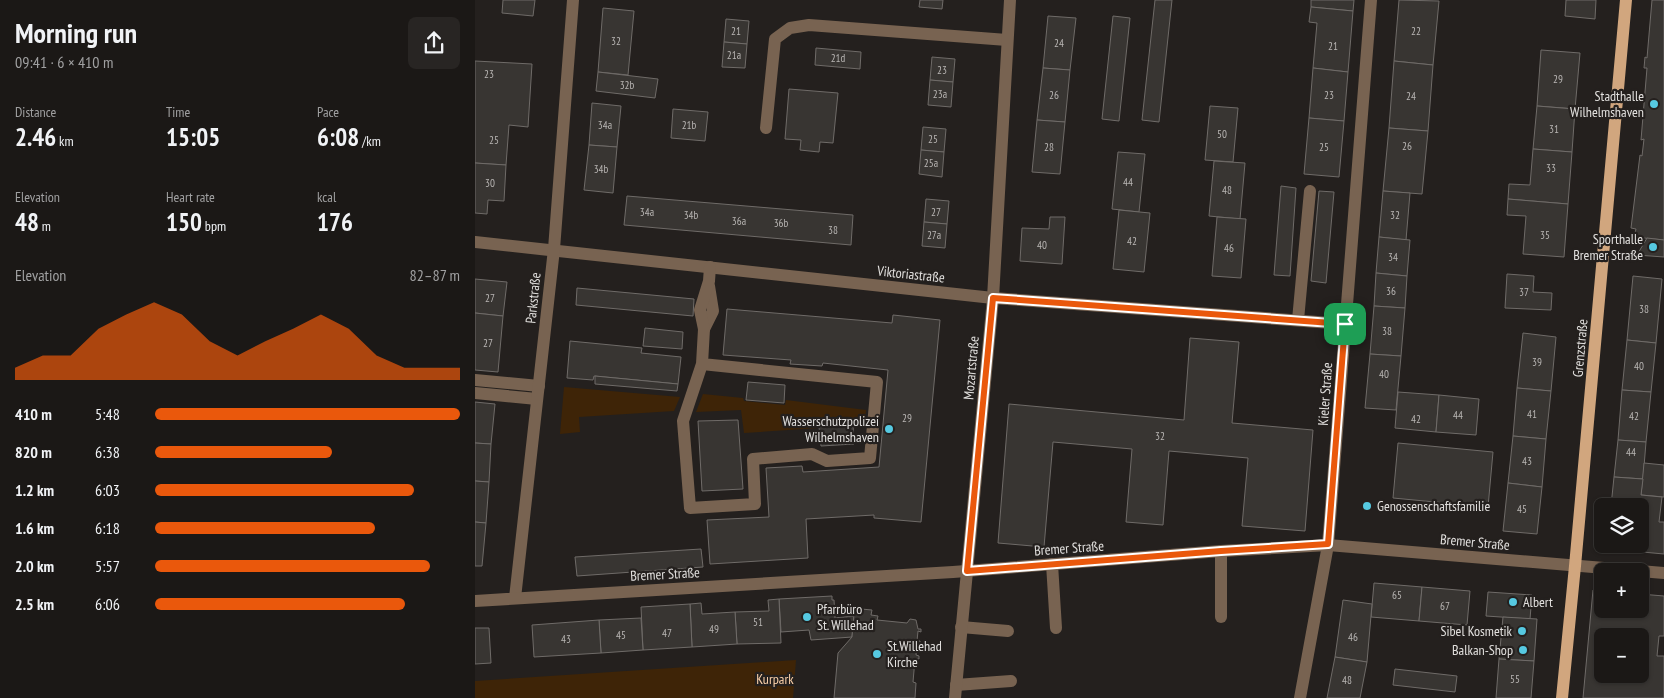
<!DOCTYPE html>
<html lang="en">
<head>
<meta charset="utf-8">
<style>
  :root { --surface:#1b1816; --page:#282523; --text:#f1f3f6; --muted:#a0a0a1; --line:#393735; --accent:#ea580c }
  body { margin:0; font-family:"PT Sans Narrow",sans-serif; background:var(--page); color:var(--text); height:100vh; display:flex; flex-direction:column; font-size:19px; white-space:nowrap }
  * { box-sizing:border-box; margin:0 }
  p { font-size:16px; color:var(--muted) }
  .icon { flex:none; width:28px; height:28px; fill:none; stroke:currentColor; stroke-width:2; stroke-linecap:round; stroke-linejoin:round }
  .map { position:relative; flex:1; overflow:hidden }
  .drawer { display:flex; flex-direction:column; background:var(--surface); width:475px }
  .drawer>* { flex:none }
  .tools { position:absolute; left:1119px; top:498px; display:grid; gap:10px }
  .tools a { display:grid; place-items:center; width:55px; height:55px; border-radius:8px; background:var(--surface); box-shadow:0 1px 4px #0004,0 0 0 1px var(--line); font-size:25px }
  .pin { position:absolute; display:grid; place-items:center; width:42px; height:42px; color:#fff; margin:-21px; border-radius:10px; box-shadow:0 2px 8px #0006 }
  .round { display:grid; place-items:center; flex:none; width:52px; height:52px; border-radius:8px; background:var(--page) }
  .overview { display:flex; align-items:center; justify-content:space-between; height:85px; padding:0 15px }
  h1 { font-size:28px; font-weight:800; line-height:38px }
  .metrics { display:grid; grid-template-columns:repeat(3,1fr); gap:8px; height:85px; padding:5px 15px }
  .metrics div { display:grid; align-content:center }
  .metrics b { font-size:25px; font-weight:800 }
  .metrics small { font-size:14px; font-weight:400 }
  .metrics p { font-size:14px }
  .chart { height:140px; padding:10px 15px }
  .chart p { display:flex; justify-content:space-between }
  .chart svg { width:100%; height:90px; margin-top:5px; fill:var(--accent); opacity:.7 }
  ul { padding:0 15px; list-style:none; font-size:16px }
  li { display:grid; grid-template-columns:80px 60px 1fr; align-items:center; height:38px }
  li i { height:12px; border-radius:6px; background:var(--accent) }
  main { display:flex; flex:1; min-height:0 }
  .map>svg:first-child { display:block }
  .green { fill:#3e2407 }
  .building { fill:#383532; stroke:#6f6b68; fill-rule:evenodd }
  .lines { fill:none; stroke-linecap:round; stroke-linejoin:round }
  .minor { stroke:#786351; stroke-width:12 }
  .major { stroke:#d1a67e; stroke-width:12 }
  .route-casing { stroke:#fff; stroke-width:10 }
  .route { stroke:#ea580c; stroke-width:6 }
  .poi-dot { fill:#56c9e1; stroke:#24201e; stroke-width:2 }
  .labels { text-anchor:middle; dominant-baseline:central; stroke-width:4.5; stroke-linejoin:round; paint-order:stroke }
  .number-label { font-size:11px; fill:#b8b5b3 }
  .poi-label { font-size:14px; fill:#e2e0de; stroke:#24201e; text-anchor:end }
  .street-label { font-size:14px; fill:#e2e0de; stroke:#24201e }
  .park-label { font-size:14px; fill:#f9cfa8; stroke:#24201e }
</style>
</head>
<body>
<main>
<section class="drawer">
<div class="overview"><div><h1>Morning run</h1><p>09:41 · 6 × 410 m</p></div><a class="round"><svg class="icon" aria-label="share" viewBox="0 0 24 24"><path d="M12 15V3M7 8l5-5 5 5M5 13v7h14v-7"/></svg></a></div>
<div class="metrics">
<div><p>Distance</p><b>2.46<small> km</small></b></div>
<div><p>Time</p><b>15:05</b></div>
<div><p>Pace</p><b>6:08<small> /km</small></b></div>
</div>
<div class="metrics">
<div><p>Elevation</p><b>48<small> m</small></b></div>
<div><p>Heart rate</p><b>150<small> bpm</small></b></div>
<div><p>kcal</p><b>176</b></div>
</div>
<div class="chart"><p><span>Elevation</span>82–87 m</p>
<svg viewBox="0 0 160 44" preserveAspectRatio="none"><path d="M0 44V38L10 32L20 32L30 19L40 12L50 6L60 12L70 25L80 32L90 25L100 19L110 12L120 19L130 32L140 38L150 38L160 38V44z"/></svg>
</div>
<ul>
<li><b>410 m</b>5:48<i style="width:100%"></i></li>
<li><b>820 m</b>6:38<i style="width:58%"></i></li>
<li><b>1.2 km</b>6:03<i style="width:85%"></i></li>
<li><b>1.6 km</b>6:18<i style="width:72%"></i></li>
<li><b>2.0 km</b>5:57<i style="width:90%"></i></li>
<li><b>2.5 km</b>6:06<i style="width:82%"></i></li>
</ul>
</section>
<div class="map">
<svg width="1189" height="698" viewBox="0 0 1189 698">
  <rect width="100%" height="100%" fill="#24201e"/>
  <g class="green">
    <polygon points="89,387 205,397 199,411 104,417 105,432 85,434"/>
    <polygon points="228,394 268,398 269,401 310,405 311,400 391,410 390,419 343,422 343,428 269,433 266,410 221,412"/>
    <polygon points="321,660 318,698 0,698 0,681"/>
  </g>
  <g class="building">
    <polygon points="28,0 60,0 58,16 27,13"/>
    <polygon points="445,0 468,0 467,9 444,7"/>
    <polygon points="680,0 697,0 684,122 667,120"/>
    <polygon points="836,0 879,0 878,11 836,7"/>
    <polygon points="924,0 964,1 958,65 919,61"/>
    <polygon points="1091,0 1121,0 1120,19 1090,16"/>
    <polygon points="1177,0 1189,0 1189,240 1159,237 1161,229 1156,228 1165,155 1167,156 1169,139 1166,140 1172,68 1169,68 1170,57 1172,58"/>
    <polygon points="836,7 878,11 873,72 838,68 842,23 834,22"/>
    <polygon points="128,8 159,11 153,75 123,72"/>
    <polygon points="573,16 601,18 595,70 568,68"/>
    <polygon points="638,16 655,18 644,121 627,119"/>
    <polygon points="251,19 274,21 272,44 249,42"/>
    <polygon points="249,42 272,44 270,68 247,67"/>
    <polygon points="341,48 386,52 385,69 340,65"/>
    <polygon points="1066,50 1105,53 1100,109 1062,106"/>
    <polygon points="457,57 480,59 478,82 455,80"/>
    <polygon points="0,61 57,64 53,127 34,125 31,165 0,163"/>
    <polygon points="919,61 958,65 953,131 914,128"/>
    <polygon points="568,68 595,70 590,122 562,120"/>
    <polygon points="838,68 873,72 869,121 834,118"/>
    <polygon points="123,72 183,79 180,98 121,91"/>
    <polygon points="455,80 478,82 476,107 453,105"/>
    <polygon points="314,89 363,93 358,143 345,142 344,152 325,150 326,140 310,139"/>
    <polygon points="117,103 146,106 142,147 114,145"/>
    <polygon points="735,106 763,108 758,162 730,160"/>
    <polygon points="1062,106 1100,109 1097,152 1058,149"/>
    <polygon points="198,109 233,112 230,141 196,138"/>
    <polygon points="834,118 869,121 864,177 829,174"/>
    <polygon points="562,120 590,122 585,174 557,172"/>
    <polygon points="448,127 471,129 469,152 446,150"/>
    <polygon points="914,128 953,131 947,194 908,191"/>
    <polygon points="114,145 142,147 138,193 109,190"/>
    <polygon points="1058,149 1097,152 1093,204 1033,199 1034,184 1055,185"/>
    <polygon points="446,150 469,152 467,177 444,174"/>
    <polygon points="643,152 670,154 664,212 637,209"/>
    <polygon points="739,161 770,163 765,219 734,216"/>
    <polygon points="0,163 31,165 29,201 13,200 12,214 0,213"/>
    <polygon points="806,186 821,188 815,276 799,275"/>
    <polygon points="844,191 859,192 851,283 836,281"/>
    <polygon points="908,191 935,193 931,240 904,237"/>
    <polygon points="152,196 378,215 376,245 149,225"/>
    <polygon points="451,199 474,201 472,224 449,222"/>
    <polygon points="1033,199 1093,204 1089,257 1048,254 1051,216 1032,215"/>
    <polygon points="644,210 675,213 669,272 638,269"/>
    <polygon points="575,217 590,217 587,264 545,261 547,228 574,229"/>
    <polygon points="742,217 771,219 766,278 737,276"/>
    <polygon points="449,222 472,224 470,248 447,246"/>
    <polygon points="904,237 935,240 932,276 901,273"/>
    <polygon points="1172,238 1189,240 1189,257 1162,255"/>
    <polygon points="901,273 932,276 930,308 899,306"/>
    <polygon points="1032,274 1059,276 1058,292 1077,293 1076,310 1030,308"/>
    <polygon points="1158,276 1187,279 1181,343 1152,340"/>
    <polygon points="0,279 32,282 28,316 0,313"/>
    <polygon points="102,288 219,299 218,316 101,305"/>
    <polygon points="899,306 930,308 926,356 895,354"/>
    <polygon points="252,309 417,323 418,315 465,320 446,522 399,518 399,515 331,519 333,558 235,564 232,520 294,517 291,468 327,466 328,472 404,467 413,370 348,363 347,366 315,364 316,360 248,355"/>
    <polygon points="0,313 28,316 23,372 0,370"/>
    <polygon points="170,328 208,332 207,349 168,346"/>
    <polygon points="1048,333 1081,337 1076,391 1042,388"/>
    <polygon points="715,338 764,342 757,423 838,430 830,531 767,526 773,458 694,451 688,525 651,522 657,449 578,442 569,547 523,543 534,404 709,420"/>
    <polygon points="1152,340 1181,343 1176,392 1147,390"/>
    <polygon points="95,341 167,348 166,353 206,357 203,384 119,376 118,380 92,378"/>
    <polygon points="895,354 926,356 921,410 890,408"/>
    <polygon points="120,376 203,384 202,391 120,384"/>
    <polygon points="273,382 310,385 309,403 271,400"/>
    <polygon points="1042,388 1076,391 1071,439 1038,436"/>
    <polygon points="1147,390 1176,392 1171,442 1143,440"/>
    <polygon points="923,392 964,395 961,432 920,428"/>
    <polygon points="964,395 1004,399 1001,435 961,432"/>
    <polygon points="0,402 20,404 16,444 0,443"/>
    <polygon points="263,420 268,489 227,491 223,421"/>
    <polygon points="378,425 379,444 346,446 344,427"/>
    <polygon points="1038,436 1071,439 1067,487 1033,483"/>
    <polygon points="1143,440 1171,442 1168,479 1139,477"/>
    <polygon points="0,443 16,444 14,482 0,481"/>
    <polygon points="923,443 1018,452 1013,507 918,498"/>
    <polygon points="1169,463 1189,465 1189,497 1166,495"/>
    <polygon points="1139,477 1168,479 1166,495 1187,497 1184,522 1189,522 1189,554 1146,550 1147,544 1165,544 1165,506 1136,506"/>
    <polygon points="0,481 14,482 11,523 0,522"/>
    <polygon points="1033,483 1067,487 1062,534 1028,531"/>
    <polygon points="0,522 11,523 7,566 0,566"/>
    <polygon points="226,549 228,567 102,576 100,557"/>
    <polygon points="899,583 947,587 944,621 896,617"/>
    <polygon points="947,587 995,591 992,625 944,621"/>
    <path d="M1118 590 1128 591V609H1165V594L1189 596V636H1184L1182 656H1189V698H1108ZM1128 636H1165V674H1128Z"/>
    <polygon points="1013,592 1057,595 1055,619 1011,616"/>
    <polygon points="357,596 357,600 359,600 360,618 379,616 377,637 336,640 334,630 306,632 304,599"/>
    <polygon points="304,599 306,643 262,644 260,612 294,611 293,600"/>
    <polygon points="868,600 897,604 892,662 860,657"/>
    <polygon points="226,603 227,614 260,612 262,644 217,647 215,604"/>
    <polygon points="215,604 217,647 168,650 166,607"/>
    <polygon points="386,609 397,610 396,615 403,616 402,620 432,623 435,619 441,620 443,629 446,629 446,632 443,631 442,641 445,641 445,644 442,644 441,655 444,656 444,659 440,659 438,682 441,683 440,698 359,698 363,653 377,637 379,614 385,615"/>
    <polygon points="1028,617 1062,619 1059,661 1024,659"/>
    <polygon points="166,618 168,650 126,653 124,620"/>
    <polygon points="124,620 126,653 59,657 57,625"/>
    <polygon points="0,628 14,628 16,663 0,664"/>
    <polygon points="860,657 892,662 885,698 852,698"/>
    <polygon points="1024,659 1059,661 1056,698 1021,698"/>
    <polygon points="920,669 982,676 980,692 918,685"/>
  </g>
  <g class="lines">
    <g class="minor">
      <polyline points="291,128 300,39 315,28 334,25 532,40"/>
      <polyline points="0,242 518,298 870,324"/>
      <polyline points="823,320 835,191"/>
      <polyline points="229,329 238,311 234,286"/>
      <polyline points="227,364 402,382 395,458 352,461 337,454 278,459 280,504 215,508 208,421 227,364 229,329 225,310 234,281 235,267"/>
      <polyline points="0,380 64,386"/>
      <polyline points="0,393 62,399"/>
      <polyline points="577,564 581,628"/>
      <polyline points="40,598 79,249 98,0"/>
      <polyline points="0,601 478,572 746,551 853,545 1189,573"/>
      <polyline points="746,617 746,551"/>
      <polyline points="486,627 533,631"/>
      <polyline points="481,685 536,681"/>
      <polyline points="480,698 518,298 535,0"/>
      <polyline points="825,698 853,545 896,0"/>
    </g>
    <polyline class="major" points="1087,698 1100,566 1151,0"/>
  </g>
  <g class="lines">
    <g class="route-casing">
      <polygon id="route" points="518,298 870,324 853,544 746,551 492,571"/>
    </g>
    <use href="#route" class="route"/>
  </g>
  <g class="poi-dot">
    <circle cx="1179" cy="104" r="5"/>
    <circle cx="1178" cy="247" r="5"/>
    <circle cx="414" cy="429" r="5"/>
    <circle cx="892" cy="506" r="5"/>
    <circle cx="1038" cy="602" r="5"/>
    <circle cx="332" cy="617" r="5"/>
    <circle cx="1047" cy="631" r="5"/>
    <circle cx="1048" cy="650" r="5"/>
    <circle cx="402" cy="654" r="5"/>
  </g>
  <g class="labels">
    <g class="number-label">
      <text x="261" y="31">21</text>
      <text x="941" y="31">22</text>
      <text x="141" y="41">32</text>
      <text x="584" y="43">24</text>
      <text x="858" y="46">21</text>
      <text x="259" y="55">21a</text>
      <text x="363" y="58">21d</text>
      <text x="467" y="70">23</text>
      <text x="14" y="74">23</text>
      <text x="1083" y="79">29</text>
      <text x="152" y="85">32b</text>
      <text x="465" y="94">23a</text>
      <text x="579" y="95">26</text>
      <text x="854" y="95">23</text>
      <text x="936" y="96">24</text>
      <text x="130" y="125">34a</text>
      <text x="214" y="125">21b</text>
      <text x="1079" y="129">31</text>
      <text x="747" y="134">50</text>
      <text x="458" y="139">25</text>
      <text x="19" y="140">25</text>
      <text x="932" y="146">26</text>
      <text x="574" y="147">28</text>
      <text x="849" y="147">25</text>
      <text x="456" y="163">25a</text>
      <text x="1076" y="168">33</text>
      <text x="126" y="169">34b</text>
      <text x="653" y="182">44</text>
      <text x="15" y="183">30</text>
      <text x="752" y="190">48</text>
      <text x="172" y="212">34a</text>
      <text x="461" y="212">27</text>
      <text x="216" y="215">34b</text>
      <text x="920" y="215">32</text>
      <text x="264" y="221">36a</text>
      <text x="306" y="223">36b</text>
      <text x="358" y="230">38</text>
      <text x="459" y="235">27a</text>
      <text x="1070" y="235">35</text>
      <text x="657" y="241">42</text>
      <text x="567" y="245">40</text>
      <text x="754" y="248">46</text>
      <text x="918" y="257">34</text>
      <text x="916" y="291">36</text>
      <text x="1049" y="292">37</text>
      <text x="15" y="298">27</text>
      <text x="1169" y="309">38</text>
      <text x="912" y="331">38</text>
      <text x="13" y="343">27</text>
      <text x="1062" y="362">39</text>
      <text x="1164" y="366">40</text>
      <text x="909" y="374">40</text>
      <text x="1057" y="414">41</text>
      <text x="983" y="415">44</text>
      <text x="1159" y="416">42</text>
      <text x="432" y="418">29</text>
      <text x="941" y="419">42</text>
      <text x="685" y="436">32</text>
      <text x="1156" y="452">44</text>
      <text x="1052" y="461">43</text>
      <text x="1047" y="509">45</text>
      <text x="922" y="595">65</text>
      <text x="970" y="606">67</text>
      <text x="283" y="622">51</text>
      <text x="239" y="629">49</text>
      <text x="192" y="633">47</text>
      <text x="146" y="635">45</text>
      <text x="878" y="637">46</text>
      <text x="91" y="639">43</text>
      <text x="1040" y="679">55</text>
      <text x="872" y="680">48</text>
    </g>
    <g class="poi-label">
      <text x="1169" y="96">Stadthalle<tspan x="1169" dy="16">Wilhelmshaven</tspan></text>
      <text x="1168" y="239">Sporthalle<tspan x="1168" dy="16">Bremer Straße</tspan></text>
      <text x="404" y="421">Wasserschutzpolizei<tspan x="404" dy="16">Wilhelmshaven</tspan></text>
      <text x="902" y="506" text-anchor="start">Genossenschaftsfamilie</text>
      <text x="1048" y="602" text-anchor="start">Albert</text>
      <text x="342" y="609" text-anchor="start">Pfarrbüro<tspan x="342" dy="16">St. Willehad</tspan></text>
      <text x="1037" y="631">Sibel Kosmetik</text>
      <text x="412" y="646" text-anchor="start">St.Willehad<tspan x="412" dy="16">Kirche</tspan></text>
      <text x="1038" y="650">Balkan-Shop</text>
    </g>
    <g class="street-label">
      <text transform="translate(436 274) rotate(6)">Viktoriastraße</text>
      <text transform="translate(58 298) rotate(-84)">Parkstraße</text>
      <text transform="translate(1105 348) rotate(-85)">Grenzstraße</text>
      <text transform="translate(496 368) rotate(-85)">Mozartstraße</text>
      <text transform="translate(850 394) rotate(-86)">Kieler Straße</text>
      <text transform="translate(1000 542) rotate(5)">Bremer Straße</text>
      <text transform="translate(594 548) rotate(-4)">Bremer Straße</text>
      <text transform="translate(190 574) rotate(-3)">Bremer Straße</text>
    </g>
    <g class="park-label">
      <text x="300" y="679">Kurpark</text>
    </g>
  </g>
</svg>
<div class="tools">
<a><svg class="icon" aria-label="layers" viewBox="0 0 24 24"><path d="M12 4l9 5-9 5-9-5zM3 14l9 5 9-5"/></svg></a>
<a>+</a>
<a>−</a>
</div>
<div class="pin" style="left:870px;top:324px;background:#1e9e55"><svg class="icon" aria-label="arrive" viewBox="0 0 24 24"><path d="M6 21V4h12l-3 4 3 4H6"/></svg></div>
</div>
</main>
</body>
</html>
